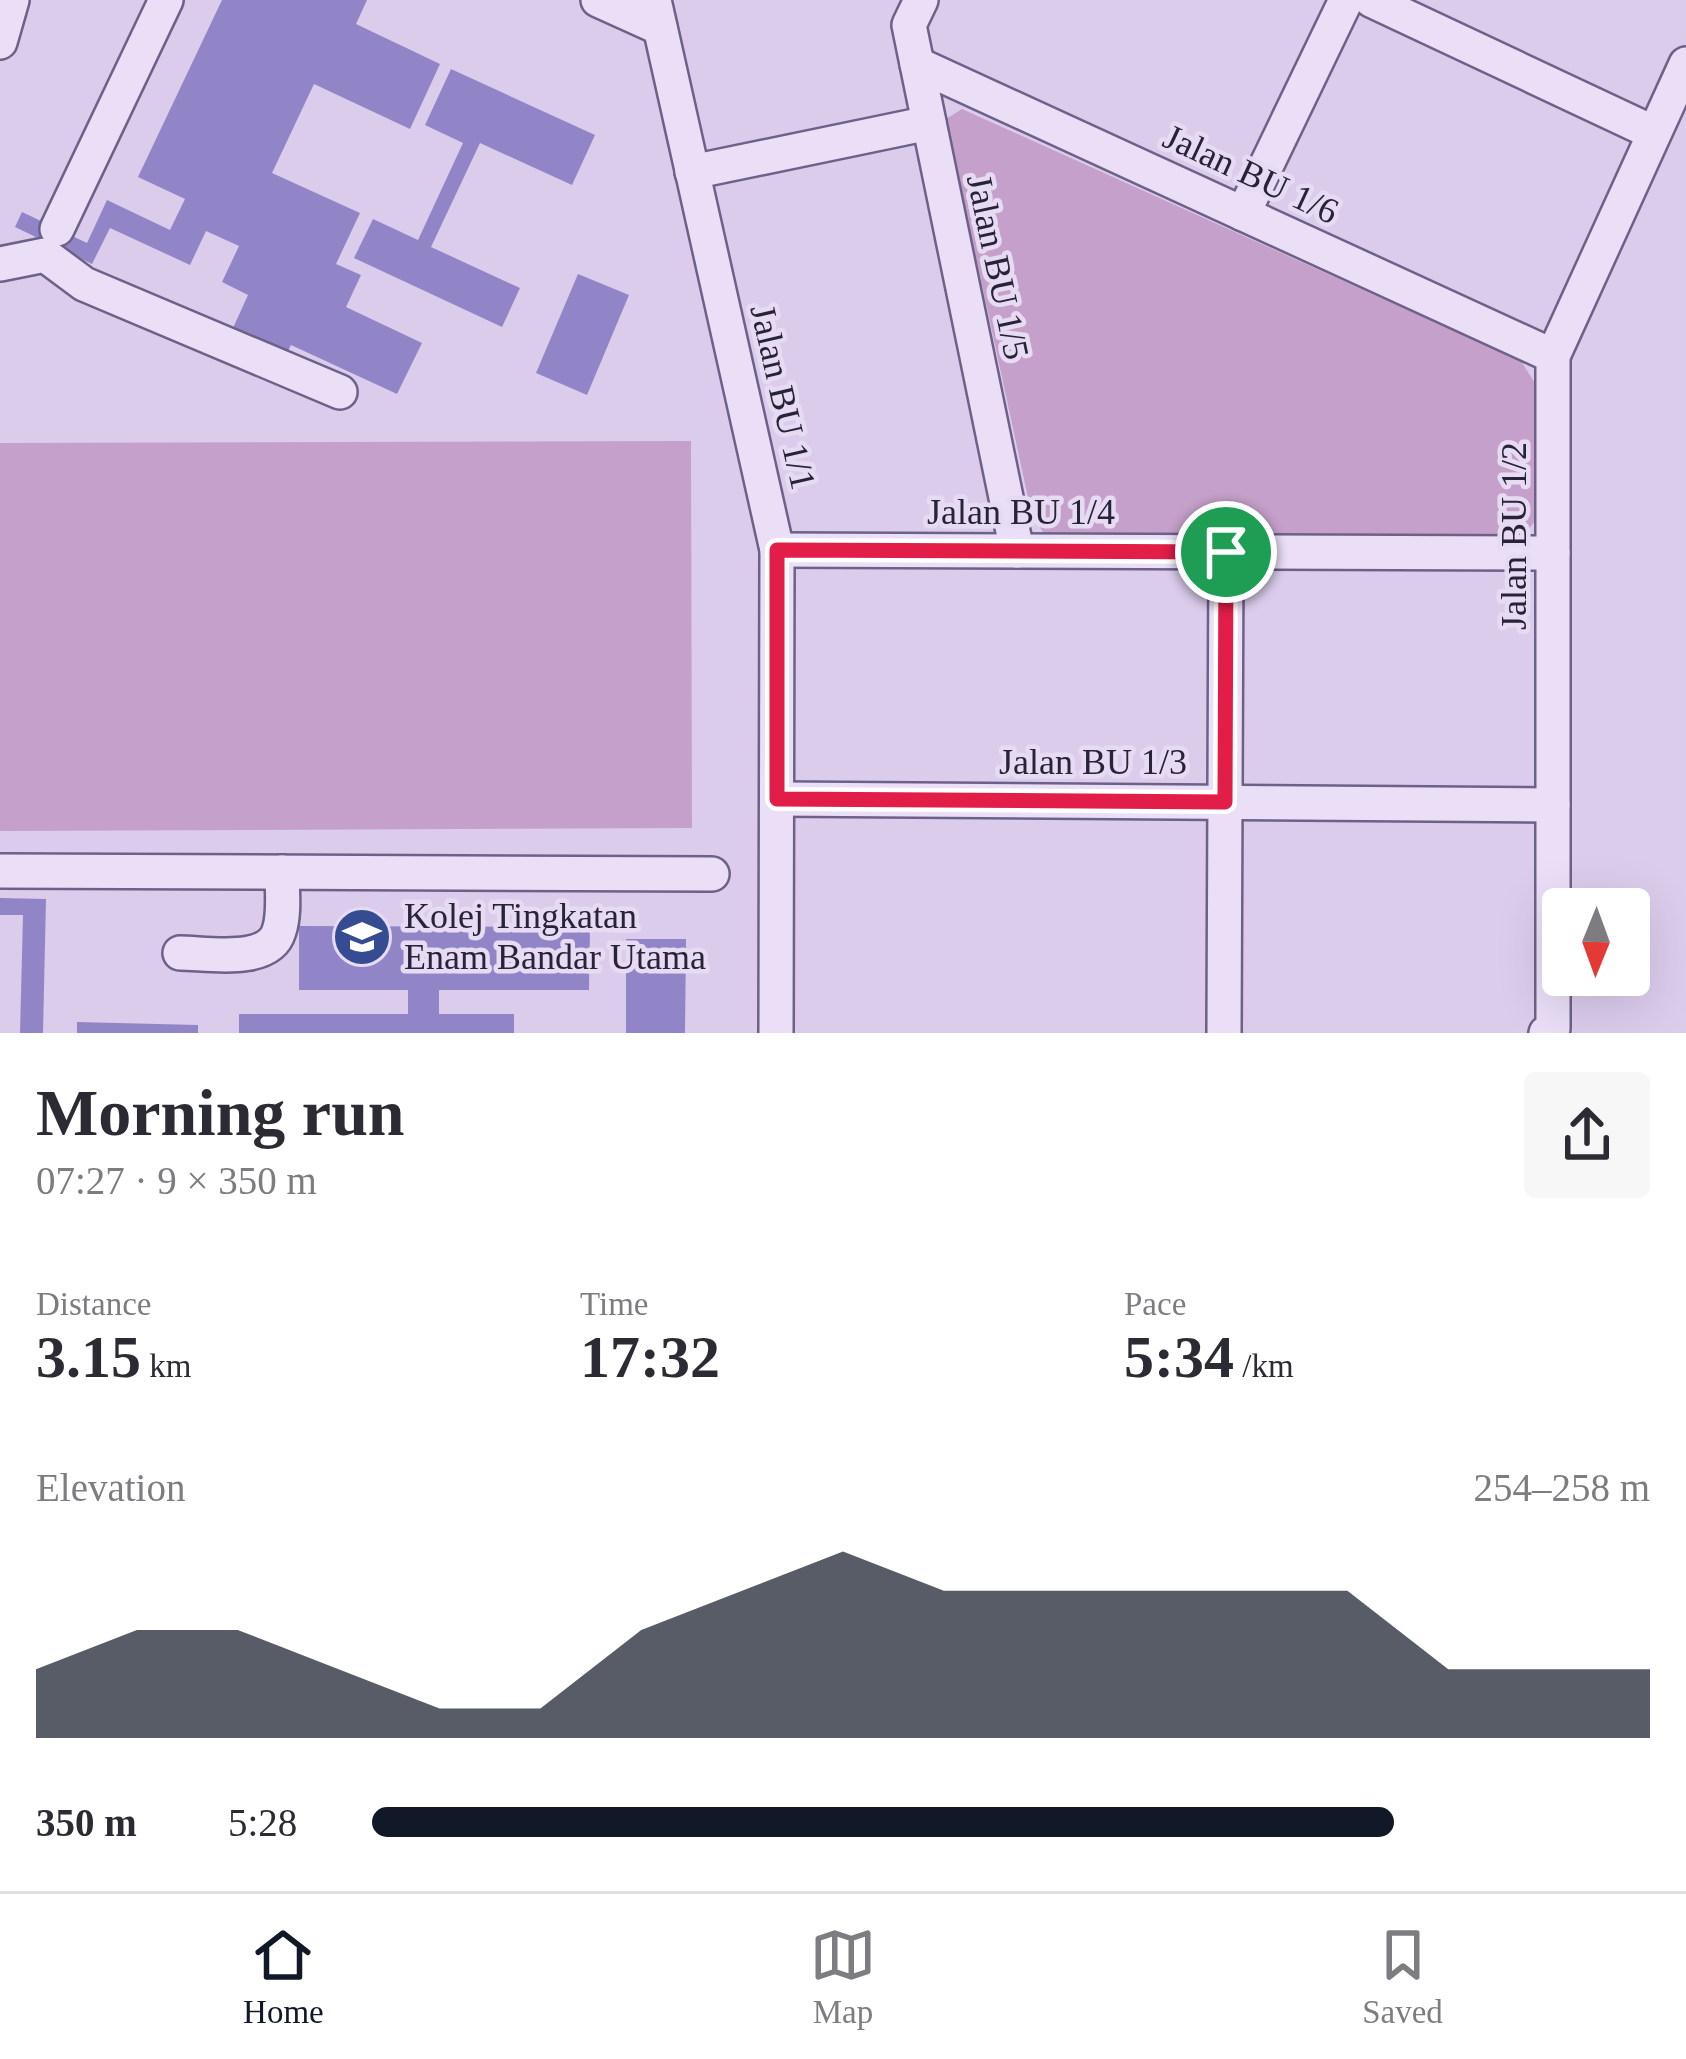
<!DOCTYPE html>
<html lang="en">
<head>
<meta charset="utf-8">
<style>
  :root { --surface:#fff; --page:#f7f7f7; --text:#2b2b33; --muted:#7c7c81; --line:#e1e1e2; --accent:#111827 }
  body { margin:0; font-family:"Times New Roman",serif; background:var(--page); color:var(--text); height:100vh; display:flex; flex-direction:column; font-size:45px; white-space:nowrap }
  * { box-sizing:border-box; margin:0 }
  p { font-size:39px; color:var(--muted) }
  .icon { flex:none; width:66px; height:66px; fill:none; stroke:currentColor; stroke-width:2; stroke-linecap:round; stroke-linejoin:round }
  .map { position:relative; height:1033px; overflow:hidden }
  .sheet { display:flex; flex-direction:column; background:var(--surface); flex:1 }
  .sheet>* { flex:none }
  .needle { width:78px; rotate:181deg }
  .controls { position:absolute; left:1542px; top:888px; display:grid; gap:24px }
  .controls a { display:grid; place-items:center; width:108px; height:108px; border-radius:12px; background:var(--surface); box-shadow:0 12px 48px #0002; font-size:60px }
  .pin { position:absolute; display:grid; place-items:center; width:102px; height:102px; color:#fff; margin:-51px; border:6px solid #fff; border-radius:50%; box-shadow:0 3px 12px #0007 }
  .round { display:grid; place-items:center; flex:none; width:126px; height:126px; border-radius:12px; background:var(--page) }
  .head { display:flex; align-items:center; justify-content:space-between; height:204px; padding:0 36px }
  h1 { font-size:66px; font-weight:700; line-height:90px }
  .metrics { display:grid; grid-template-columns:repeat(3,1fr); gap:18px; height:204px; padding:12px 36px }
  .metrics div { display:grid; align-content:center }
  .metrics b { font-size:60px; font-weight:700 }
  .metrics small { font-size:33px; font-weight:400 }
  .metrics p { font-size:33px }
  .chart { height:336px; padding:24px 36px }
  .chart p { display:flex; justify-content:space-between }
  .chart svg { width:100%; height:216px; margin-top:12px; fill:var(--accent); opacity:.7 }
  ul { padding:0 36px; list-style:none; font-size:39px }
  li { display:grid; grid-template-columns:192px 144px 1fr; align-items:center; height:90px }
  li i { height:30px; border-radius:15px; background:var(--accent) }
  .menu { display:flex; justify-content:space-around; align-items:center; height:168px; border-top:3px solid var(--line); background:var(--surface); font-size:33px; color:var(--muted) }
  .menu a { display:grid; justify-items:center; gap:6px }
  .menu .current { color:var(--accent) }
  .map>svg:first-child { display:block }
  .green { fill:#c5a0ca }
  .building { fill:#9185c7 }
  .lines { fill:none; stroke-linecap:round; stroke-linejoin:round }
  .minor-casing { stroke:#6d6188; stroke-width:38 }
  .minor { stroke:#eadff7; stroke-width:33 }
  .route-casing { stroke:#fff; stroke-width:24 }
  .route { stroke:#e11d48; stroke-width:15 }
  .labels { text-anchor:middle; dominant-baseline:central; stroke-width:9; stroke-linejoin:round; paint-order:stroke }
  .street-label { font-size:36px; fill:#29233a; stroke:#e7dbf4 }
  .poi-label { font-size:36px; fill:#29233a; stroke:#e7dbf4; text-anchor:start }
</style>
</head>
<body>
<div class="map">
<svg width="1686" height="1033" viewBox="0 0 1686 1033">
  <rect width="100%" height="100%" fill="#dbccec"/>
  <g class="green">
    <polygon points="962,109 1521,361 1535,383 1540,515 1519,541 1046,536 1032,516 946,119"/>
    <polygon points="691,441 692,828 0,831 0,443"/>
  </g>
  <g class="building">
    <polygon points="222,0 367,0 356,24 440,64 410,129 314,84 272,173 360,213 336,264 361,275 346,307 422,343 397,394 291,345 282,364 228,339 248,295 222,282 239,246 206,231 190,265 110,228 92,264 15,227 22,212 87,243 107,200 170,230 185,199 138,177"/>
    <polygon points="451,69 595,135 572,185 480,143 431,247 520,288 502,327 354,258 373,219 418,240 463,143 425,125"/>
    <polygon points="578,274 629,295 587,395 536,373"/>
    <polygon points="0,898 46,899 43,1033 20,1033 23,915 0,915"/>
    <polygon points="299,926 590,927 589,990 439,990 439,1014 514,1014 514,1033 239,1033 239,1014 408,1014 408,990 299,990"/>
    <polygon points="626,939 686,939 685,1033 626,1033"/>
    <polygon points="77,1022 198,1025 198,1033 77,1033"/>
  </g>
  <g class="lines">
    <g class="minor-casing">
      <g id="minor">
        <polyline points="598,0 660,28"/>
        <polyline points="654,0 777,550 776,1033"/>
        <polyline points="921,0 909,25 1017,551"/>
        <polyline points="1371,0 1654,133"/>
        <polyline points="0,42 12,0"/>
        <polyline points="917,64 1553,356"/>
        <polyline points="692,172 929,123"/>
        <polyline points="1243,214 1346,0"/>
        <polyline points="57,229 166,0"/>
        <polyline points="0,264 45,255 84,284 340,392"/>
        <polyline points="777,550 1553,553"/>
        <polyline points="777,799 1553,805"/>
        <polyline points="0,871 712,874"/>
        <path d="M180 953C207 953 269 965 279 931 285 914 282 890 282 872"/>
        <polyline points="1224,1033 1226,552"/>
        <polyline points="1546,1033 1553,1028 1553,356 1686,64"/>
      </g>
    </g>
    <use href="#minor" class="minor"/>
  </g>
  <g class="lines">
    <g class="route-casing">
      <polygon id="route" points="777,550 1226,552 1225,802 777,799"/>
    </g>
    <use href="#route" class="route"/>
  </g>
  <defs>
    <g id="school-disc" transform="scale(3)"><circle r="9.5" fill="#354b92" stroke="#e7dbf4"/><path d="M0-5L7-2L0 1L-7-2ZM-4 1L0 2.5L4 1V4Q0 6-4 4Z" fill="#fff"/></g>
  </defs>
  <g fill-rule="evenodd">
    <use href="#school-disc" x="362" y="937"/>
  </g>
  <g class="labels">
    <g class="street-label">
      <text transform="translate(1251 174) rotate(25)">Jalan BU 1/6</text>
      <text transform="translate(998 267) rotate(78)">Jalan BU 1/5</text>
      <text transform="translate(783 397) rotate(77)">Jalan BU 1/1</text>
      <text x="1021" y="512">Jalan BU 1/4</text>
      <text transform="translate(1514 536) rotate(-90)">Jalan BU 1/2</text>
      <text x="1093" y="762">Jalan BU 1/3</text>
    </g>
    <g class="poi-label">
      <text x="404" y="916">Kolej Tingkatan<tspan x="404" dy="41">Enam Bandar Utama</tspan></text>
    </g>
  </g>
</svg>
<div class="controls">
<a><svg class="needle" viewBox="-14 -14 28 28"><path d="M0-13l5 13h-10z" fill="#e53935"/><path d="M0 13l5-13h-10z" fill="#7c7c81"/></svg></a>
</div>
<div class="pin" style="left:1226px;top:552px;background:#1e9e55"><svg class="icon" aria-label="arrive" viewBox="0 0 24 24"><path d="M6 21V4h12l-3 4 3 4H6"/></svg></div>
</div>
<section class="sheet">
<div class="head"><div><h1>Morning run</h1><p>07:27 · 9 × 350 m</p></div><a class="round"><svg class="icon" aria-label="share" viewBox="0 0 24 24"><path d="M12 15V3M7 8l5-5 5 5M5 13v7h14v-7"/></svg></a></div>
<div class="metrics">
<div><p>Distance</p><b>3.15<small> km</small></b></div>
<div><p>Time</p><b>17:32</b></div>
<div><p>Pace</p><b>5:34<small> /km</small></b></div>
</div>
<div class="chart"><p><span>Elevation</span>254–258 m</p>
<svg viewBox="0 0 160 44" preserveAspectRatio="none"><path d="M0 44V30L10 22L20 22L30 30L40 38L50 38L60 22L70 14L80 6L90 14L100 14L110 14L120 14L130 14L140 30L150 30L160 30V44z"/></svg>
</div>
<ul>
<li><b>350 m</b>5:28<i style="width:80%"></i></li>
</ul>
</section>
<nav class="menu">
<a class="current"><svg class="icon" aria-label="home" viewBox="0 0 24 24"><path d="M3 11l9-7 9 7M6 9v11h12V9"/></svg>Home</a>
<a><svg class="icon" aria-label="map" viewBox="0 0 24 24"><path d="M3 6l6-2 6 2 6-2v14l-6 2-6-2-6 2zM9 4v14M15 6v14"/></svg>Map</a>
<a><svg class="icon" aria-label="saved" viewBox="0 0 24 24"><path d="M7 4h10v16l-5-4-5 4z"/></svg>Saved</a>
</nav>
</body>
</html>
